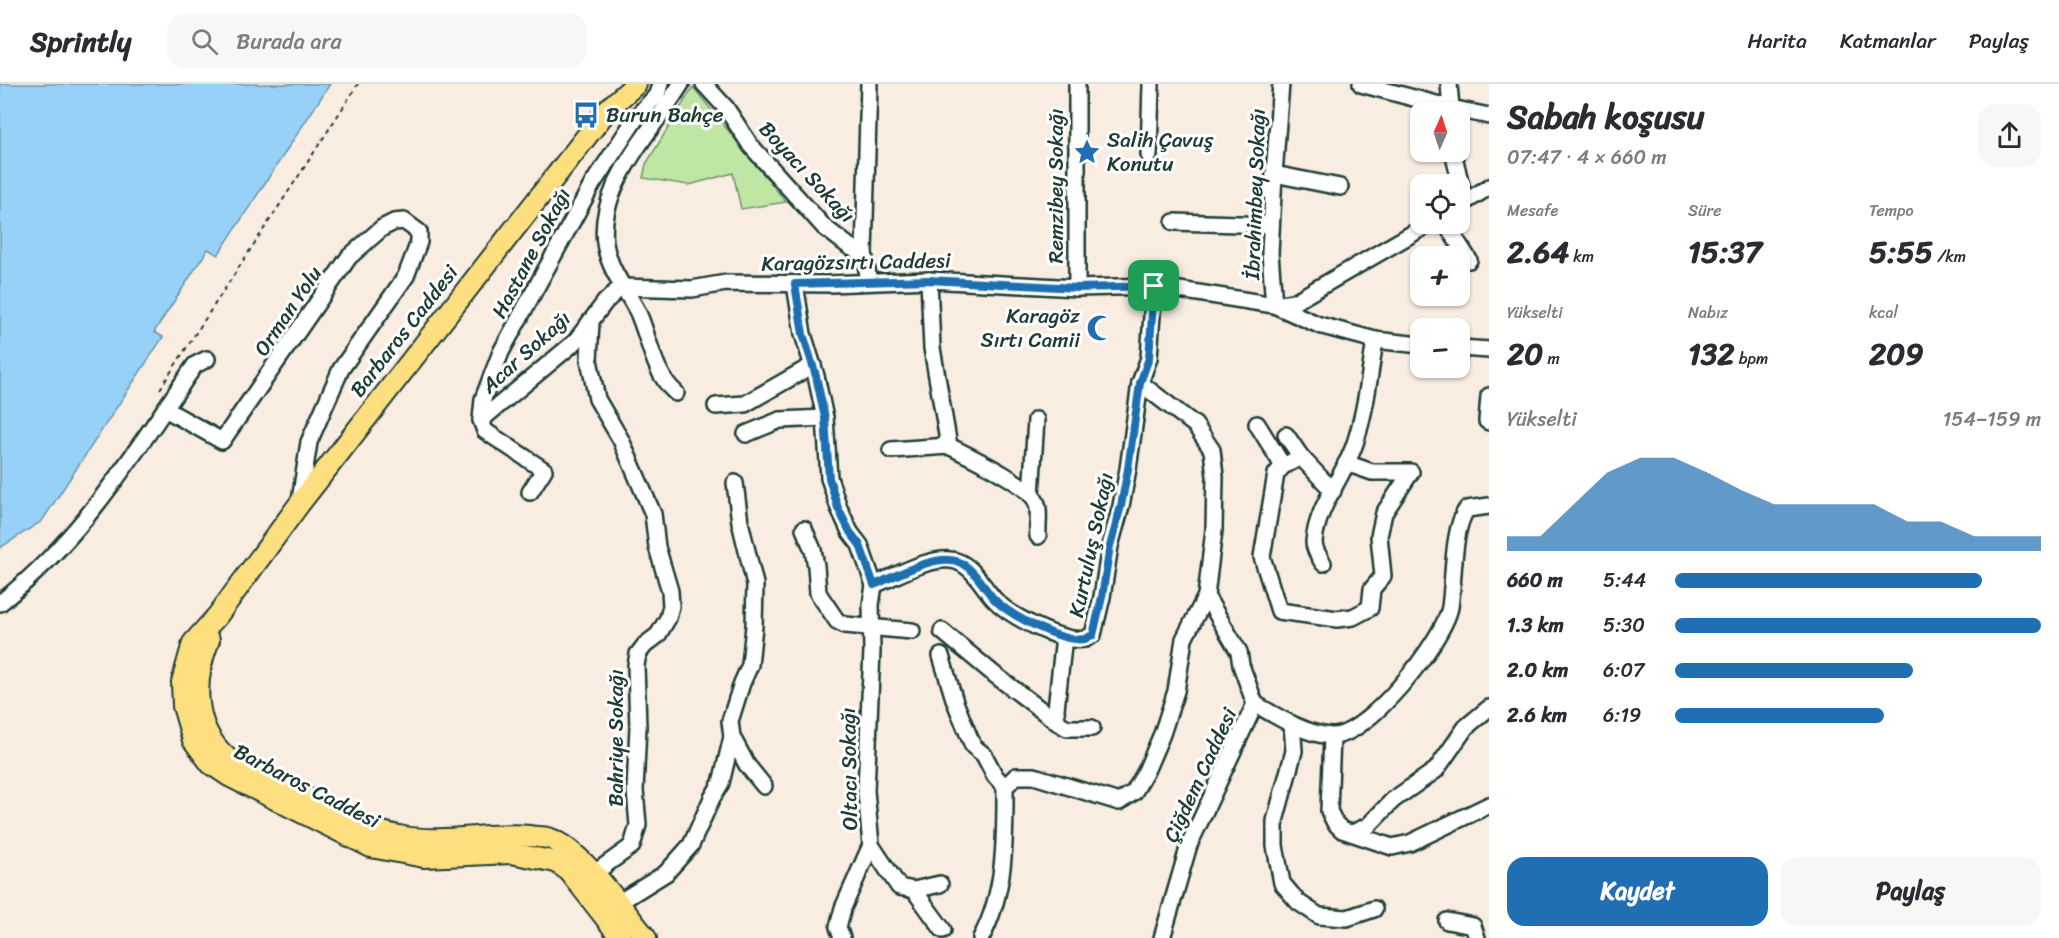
<!DOCTYPE html>
<html lang="tr">
<head>
<meta charset="utf-8">
<style>
  :root { --surface:#fff; --page:#f7f7f7; --text:#2b2b33; --muted:#7c7c81; --line:#e1e1e2; --accent:#1f6fb2 }
  body { margin:0; font-family:Sriracha,sans-serif; background:var(--page); color:var(--text); height:100vh; display:flex; flex-direction:column; font-size:22px; white-space:nowrap }
  * { box-sizing:border-box; margin:0 }
  p { font-size:20px; color:var(--muted) }
  .icon { flex:none; width:33px; height:33px; fill:none; stroke:currentColor; stroke-width:2; stroke-linecap:round; stroke-linejoin:round }
  .map { position:relative; flex:1; overflow:hidden }
  .drawer { display:flex; flex-direction:column; background:var(--surface); width:570px }
  .drawer>* { flex:none }
  .needle { width:39px; rotate:3deg }
  .controls { position:absolute; left:1410px; top:18px; display:grid; gap:12px }
  .controls a { display:grid; place-items:center; width:60px; height:60px; border-radius:12px; background:var(--surface); box-shadow:0 2px 4px #0004; font-size:30px }
  .pin { position:absolute; display:grid; place-items:center; width:51px; height:51px; color:#fff; margin:-26px; border-radius:12px; box-shadow:0 3px 9px #0006 }
  .round { display:grid; place-items:center; flex:none; width:63px; height:63px; border-radius:18px; background:var(--page) }
  .headline { display:flex; align-items:center; justify-content:space-between; height:102px; padding:0 18px }
  h1 { font-size:33px; font-weight:700; line-height:45px }
  .stats { display:grid; grid-template-columns:repeat(3,1fr); gap:9px; height:102px; padding:6px 18px }
  .stats div { display:grid; align-content:center }
  .stats b { font-size:30px; font-weight:700 }
  .stats small { font-size:16px; font-weight:400 }
  .stats p { font-size:16px }
  .chart { height:168px; padding:12px 18px }
  .chart p { display:flex; justify-content:space-between }
  .chart svg { width:100%; height:108px; margin-top:6px; fill:var(--accent); opacity:.7 }
  .primary-button { display:flex; gap:12px; margin-top:auto; padding:12px 18px }
  .primary-button a { flex:1; height:69px; border-radius:18px; background:var(--accent); color:#fff; font-size:24px; font-weight:700; line-height:69px; text-align:center }
  .primary-button a+a { background:var(--page); color:var(--text) }
  ul { padding:0 18px; list-style:none; font-size:20px }
  li { display:grid; grid-template-columns:96px 72px 1fr; align-items:center; height:45px }
  li i { height:15px; border-radius:8px; background:var(--accent) }
  header { display:flex; align-items:center; gap:36px; box-sizing:border-box; height:84px; padding:0 30px; background:var(--surface); border-bottom:2px solid var(--line) }
  header strong { font-size:28px }
  nav { display:flex; gap:33px; margin-inline-start:auto; font-size:21px }
  .search { width:420px; height:54px; background:var(--page); display:flex; align-items:center; gap:15px; box-sizing:border-box; padding:0 21px; border-radius:18px; color:var(--muted); font-size:22px }
  main { display:flex; flex:1; min-height:0 }
  .map>svg:first-child { display:block }
  .green { fill:#bfe7a3; stroke:#6f926c; stroke-width:1.5 }
  .water { fill:#97d1f7; stroke:#6796a9; stroke-width:1.5 }
  .lines { fill:none; stroke-linecap:round; stroke-linejoin:round }
  .minor-casing { stroke:#1f3d34; stroke-width:20 }
  .major-casing { stroke:#1f3d34; stroke-width:24 }
  .path { stroke:#1f3d34; stroke-width:2; stroke-dasharray:4.5 4.5; stroke-linecap:butt }
  .minor { stroke:#fff; stroke-width:15 }
  .major { stroke:#fddf80; stroke-width:20 }
  .route-casing { stroke:#fff; stroke-width:12 }
  .route { stroke:#1f6fb2; stroke-width:8 }
  .labels { text-anchor:middle; dominant-baseline:central; stroke-width:6; stroke-linejoin:round; paint-order:stroke }
  .poi-label { font-size:21px; fill:#1f3d34; stroke:#fff; text-anchor:start }
  .street-label { font-size:21px; fill:#1f3d34; stroke:#fff }
</style>
</head>
<body>
<header>
<strong>Sprintly</strong>
<div class="search"><svg class="icon" aria-label="search" viewBox="0 0 24 24"><circle cx="10" cy="10" r="6"/><path d="M15 15l6 6"/></svg>Burada ara</div>
<nav><a>Harita</a><a>Katmanlar</a><a>Paylaş</a></nav>
</header>
<main>
<div class="map">
<svg width="1489" height="854" viewBox="0 0 1489 854">
  <rect width="100%" height="100%" fill="#f9ece1"/>
  <filter id="ink" filterUnits="userSpaceOnUse"><feTurbulence type="fractalNoise" baseFrequency=".0167" numOctaves="2"/><feDisplacementMap in="SourceGraphic" scale="12" xChannelSelector="R" yChannelSelector="G"/><feConvolveMatrix kernelMatrix="1 2 1 2 8 2 1 2 1" color-interpolation-filters="sRGB"/></filter>
  <g filter="url(#ink)">
    <polygon class="green" points="693,3 786,118 741,125 733,89 689,101 643,94 646,80"/>
    <polygon class="water" points="0,0 330,0 218,171 208,165 154,248 163,253 42,437 0,464"/>
    <g class="lines">
      <g class="minor-casing">
        <g id="minor">
          <polyline points="704,0 726,24 751,62 824,143 850,163 864,169"/>
          <polyline points="869,0 864,169 869,197"/>
          <polyline points="1077,0 1077,204"/>
          <polyline points="1281,0 1274,90 1270,169 1274,221 1294,218 1429,140"/>
          <polyline points="1361,0 1451,24 1489,32"/>
          <polyline points="1449,0 1451,24"/>
          <polyline points="1453,68 1465,118"/>
          <polyline points="1149,71 1151,0"/>
          <polyline points="1274,90 1340,103"/>
          <polyline points="1460,121 1489,103"/>
          <polyline points="1174,138 1271,141"/>
          <polyline points="1446,140 1469,176"/>
          <path d="M929 196 932 264 949 362C967 371 1032 401 1037 420 1040 429 1037 443 1038 452"/>
          <polyline points="795,200 803,250 816,292 825,334 829,394 839,424 850,448 860,461 874,501 871,521 872,566 866,707 871,761 843,824 838,843 842,854"/>
          <polyline points="621,203 692,205 726,199 830,200 929,196 1077,204 1154,202 1274,221 1319,241 1375,256 1420,261"/>
          <polyline points="591,237 589,276 597,315 621,356 653,430 657,463 670,507 671,522 668,534 658,551 645,561 638,570 636,581 638,643 635,706 638,741 632,762 593,790"/>
          <polyline points="1460,264 1489,266"/>
          <polyline points="1140,299 1195,341 1212,366 1215,392 1214,446 1206,512 1239,568 1241,581 1255,620 1189,761 1162,854"/>
          <path d="M676 309C654 290 650 257 639 231 630 211 616 196 609 175 586 112 651 50 681 0"/>
          <polyline points="1489,312 1487,337 1489,338"/>
          <polyline points="716,322 745,320 813,281"/>
          <polyline points="165,325 222,357 349,173 382,144 394,138 404,137 419,148 419,158 406,192 341,285 309,358 300,417"/>
          <polyline points="481,336 575,258 605,218 621,203"/>
          <polyline points="1257,340 1283,382"/>
          <polyline points="746,350 780,336 825,334"/>
          <polyline points="1286,351 1301,373 1333,407"/>
          <polyline points="891,366 949,362"/>
          <polyline points="1301,373 1283,382 1276,390 1262,473 1279,527 1337,535 1353,533 1370,524 1372,505 1383,492 1379,452 1384,429 1411,388 1372,388 1346,379"/>
          <polyline points="530,408 544,386 485,347 481,336 483,315 501,268 593,99 638,31 657,11 660,0"/>
          <polyline points="1031,410 1036,336"/>
          <polyline points="804,445 813,466 816,482 818,509 837,537 845,541 912,547"/>
          <path d="M1323 479C1319 473 1314 465 1314 458 1317 420 1346 391 1356 356 1366 324 1370 289 1375 256"/>
          <path d="M874 501C896 492 934 470 956 477 974 483 982 502 994 515 1009 532 1062 559 1085 555 1085 555 1092 551 1093 551L1102 513 1110 462 1121 422 1128 385 1140 299 1149 274 1154 202"/>
          <path d="M0 519C82 455 137 365 195 281L207 275"/>
          <polyline points="942,547 995,591 1057,638 1056,625 1064,553"/>
          <polyline points="941,572 955,618 973,662 984,671 995,692 1005,703"/>
          <path d="M1255 620C1278 633 1304 650 1331 652 1366 655 1444 556 1450 523 1454 498 1452 444 1467 425L1489 422"/>
          <polyline points="1057,638 1067,644 1092,644"/>
          <polyline points="1292,640 1294,667 1275,737 1275,762 1282,799 1298,818 1319,832 1347,834 1374,825"/>
          <polyline points="732,653 747,681 764,702"/>
          <polyline points="1332,653 1329,727 1335,739 1342,746 1392,763 1410,759 1489,721"/>
          <polyline points="1352,749 1368,742 1393,716 1436,686 1466,643 1489,624"/>
          <polyline points="871,761 899,803 914,806 940,800"/>
          <polyline points="914,806 943,846"/>
          <polyline points="618,819 666,789 691,761 712,714 721,699 732,653 730,637 742,599 750,581 754,542 755,500 740,438 735,399"/>
          <polyline points="1447,837 1473,842 1477,854"/>
          <path d="M981 854C1006 808 1005 754 1005 703L1016 692H1034L1119 718 1134 708 1146 687 1162 650 1176 607 1184 555 1206 512"/>
        </g>
      </g>
      <g class="major-casing">
        <g id="major">
          <path d="M209 556C192 598 192 650 234 679 253 691 279 699 299 710 333 727 366 747 404 753 446 760 488 748 530 752 536 753 543 753 548 754 582 765 623 826 646 854"/>
          <polyline points="621,854 569,787 556,778 511,769 424,773 371,763 229,692 211,680 193,656 183,622 182,598 193,559 218,531 300,419 608,25 636,0"/>
        </g>
      </g>
      <path class="path" d="M160 305C225 203 293 102 358 0"/>
      <use href="#minor" class="minor"/>
      <use href="#major" class="major"/>
    </g>
  </g>
  <g class="lines" filter="url(#ink)">
    <g class="route-casing">
      <path id="route" d="M929 196 1077 204 1154 202 1149 274 1140 299 1128 385 1121 422 1110 462 1102 513 1093 551C1092 551 1085 555 1085 555 1062 559 1009 531 994 515 982 502 974 483 956 477 935 470 896 492 874 501L860 461 850 448 838 424 829 394 825 334 816 292 803 250 795 200Z"/>
    </g>
    <use href="#route" class="route"/>
  </g>
  <defs>
    <g id="bus-bare" transform="scale(2.07)"><path d="M-5-6H5V4H4V6H2V4H-2V6H-4V4H-5ZM-3.5-4V0h7V-4ZM-3.5 1.2v1.5H-2V1.2ZM2 1.2v1.5H3.5V1.2Z" fill="#1f6fb2" stroke="#fff" stroke-width="2.5" paint-order="stroke"/></g>
    <g id="sight-bare" transform="scale(2.07)"><path d="M0-6L1.8-2.2L6-1.7L2.9 1.2L3.7 5.4L0 3.3L-3.7 5.4L-2.9 1.2L-6-1.7L-1.8-2.2Z" fill="#1f6fb2" stroke="#fff" stroke-width="2.5" paint-order="stroke"/></g>
    <g id="mosque-bare" transform="scale(2.07)"><path d="M3.5-4.9A6 6 0 1 0 3.5 4.9A5 5 0 1 1 3.5-4.9Z" fill="#1f6fb2" stroke="#fff" stroke-width="2.5" paint-order="stroke"/></g>
  </defs>
  <g fill-rule="evenodd">
    <use href="#bus-bare" x="586" y="31"/>
    <use href="#sight-bare" x="1087" y="68"/>
    <use href="#mosque-bare" x="1100" y="244"/>
  </g>
  <g class="labels">
    <g class="poi-label">
      <text x="606" y="31">Burun Bahçe</text>
      <text x="1107" y="56">Salih Çavuş<tspan x="1107" dy="24">Konutu</tspan></text>
      <text x="1080" y="232" text-anchor="end">Karagöz<tspan x="1080" dy="24">Sırtı Camii</tspan></text>
    </g>
    <g class="street-label">
      <text transform="translate(807 88) rotate(47)">Boyacı Sokağı</text>
      <text transform="translate(1056 102) rotate(-90)">Remzibey Sokağı</text>
      <text transform="translate(1255 110) rotate(-88)">İbrahimbey Sokağı</text>
      <text transform="translate(531 169) rotate(-62)">Hastane Sokağı</text>
      <text transform="translate(856 178) rotate(-1)">Karagözsırtı Caddesi</text>
      <text transform="translate(288 227) rotate(-56)">Orman Yolu</text>
      <text transform="translate(404 247) rotate(-52)">Barbaros Caddesi</text>
      <text transform="translate(526 268) rotate(-42)">Acar Sokağı</text>
      <text transform="translate(1091 461) rotate(-78)">Kurtuluş Sokağı</text>
      <text transform="translate(616 654) rotate(-90)">Bahriye Sokağı</text>
      <text transform="translate(849 685) rotate(-91)">Oltacı Sokağı</text>
      <text transform="translate(1200 691) rotate(-65)">Çiğdem Caddesi</text>
      <text transform="translate(307 702) rotate(27)">Barbaros Caddesi</text>
    </g>
  </g>
</svg>
<div class="controls">
<a><svg class="needle" viewBox="-14 -14 28 28"><path d="M0-13l5 13h-10z" fill="#e53935"/><path d="M0 13l5-13h-10z" fill="#7c7c81"/></svg></a>
<a><svg class="icon" aria-label="locate" viewBox="0 0 24 24"><circle cx="12" cy="12" r="6"/><path d="M12 2v4M12 18v4M2 12h4M18 12h4"/></svg></a>
<a>+</a>
<a>−</a>
</div>
<div class="pin" style="left:1154px;top:202px;background:#1e9e55"><svg class="icon" aria-label="arrive" viewBox="0 0 24 24"><path d="M6 21V4h12l-3 4 3 4H6"/></svg></div>
</div>
<section class="drawer">
<div class="headline"><div><h1>Sabah koşusu</h1><p>07:47 · 4 × 660 m</p></div><a class="round"><svg class="icon" aria-label="share" viewBox="0 0 24 24"><path d="M12 15V3M7 8l5-5 5 5M5 13v7h14v-7"/></svg></a></div>
<div class="stats">
<div><p>Mesafe</p><b>2.64<small> km</small></b></div>
<div><p>Süre</p><b>15:37</b></div>
<div><p>Tempo</p><b>5:55<small> /km</small></b></div>
</div>
<div class="stats">
<div><p>Yükselti</p><b>20<small> m</small></b></div>
<div><p>Nabız</p><b>132<small> bpm</small></b></div>
<div><p>kcal</p><b>209</b></div>
</div>
<div class="chart"><p><span>Yükselti</span>154–159 m</p>
<svg viewBox="0 0 160 44" preserveAspectRatio="none"><path d="M0 44V38L10 38L20 25L30 12L40 6L50 6L60 12L70 19L80 25L90 25L100 25L110 25L120 32L130 32L140 38L150 38L160 38V44z"/></svg>
</div>
<ul>
<li><b>660 m</b>5:44<i style="width:84%"></i></li>
<li><b>1.3 km</b>5:30<i style="width:100%"></i></li>
<li><b>2.0 km</b>6:07<i style="width:65%"></i></li>
<li><b>2.6 km</b>6:19<i style="width:57%"></i></li>
</ul>
<div class="primary-button"><a>Kaydet</a><a>Paylaş</a></div>
</section>
</main>
</body>
</html>
